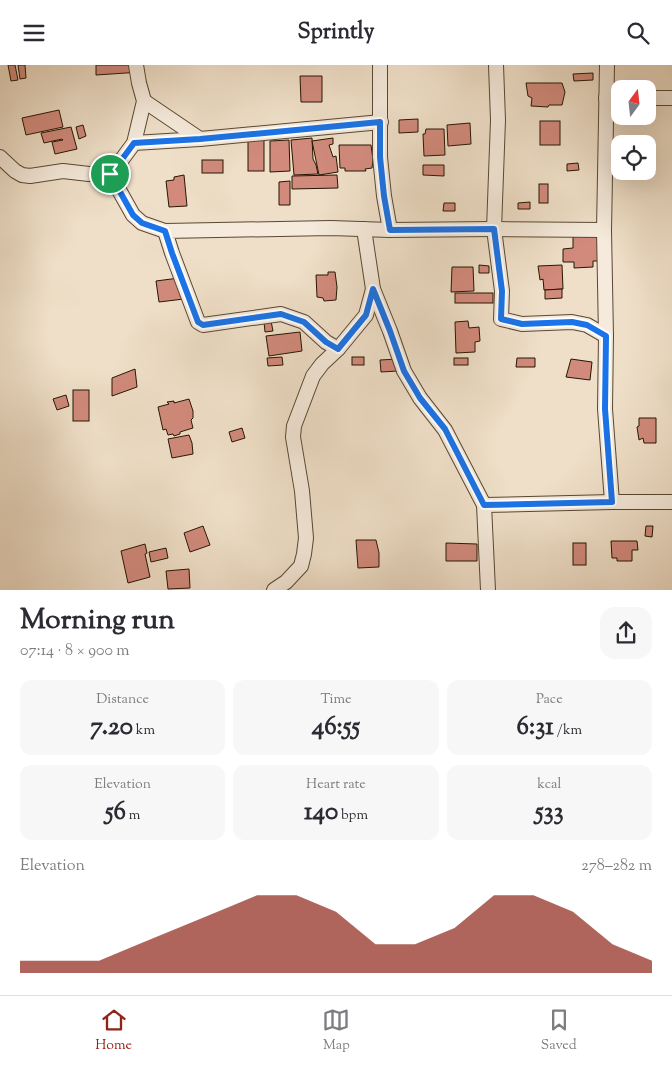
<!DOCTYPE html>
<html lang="en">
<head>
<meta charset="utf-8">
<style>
  :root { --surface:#fff; --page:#f7f7f7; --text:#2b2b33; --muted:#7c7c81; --line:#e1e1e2; --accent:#8f2418 }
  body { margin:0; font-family:"Sorts Mill Goudy",serif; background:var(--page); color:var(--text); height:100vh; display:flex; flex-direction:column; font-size:19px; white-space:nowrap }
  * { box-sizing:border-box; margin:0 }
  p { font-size:16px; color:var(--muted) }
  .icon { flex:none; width:28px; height:28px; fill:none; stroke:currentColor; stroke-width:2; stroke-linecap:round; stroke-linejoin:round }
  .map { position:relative; height:525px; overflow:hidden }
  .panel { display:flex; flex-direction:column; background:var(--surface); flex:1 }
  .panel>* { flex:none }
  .needle { width:32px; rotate:15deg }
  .tools { position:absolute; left:611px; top:15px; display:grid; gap:10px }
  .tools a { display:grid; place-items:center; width:45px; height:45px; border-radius:10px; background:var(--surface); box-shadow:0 5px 20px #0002; font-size:25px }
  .pin { position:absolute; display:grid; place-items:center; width:42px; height:42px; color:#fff; margin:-21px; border:2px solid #fff; border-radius:50%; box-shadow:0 1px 5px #0007 }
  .round { display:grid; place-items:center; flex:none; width:52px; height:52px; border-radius:15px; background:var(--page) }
  .summary { display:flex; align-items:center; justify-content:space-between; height:85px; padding:0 20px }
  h1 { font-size:28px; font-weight:800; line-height:38px }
  .stats { display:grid; grid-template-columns:repeat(3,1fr); gap:8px; height:85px; padding:5px 20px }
  .stats div { display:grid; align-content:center; border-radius:12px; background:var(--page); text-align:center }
  .stats b { font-size:25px; font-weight:800 }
  .stats small { font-size:14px; font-weight:400 }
  .stats p { font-size:14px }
  .chart { height:140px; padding:10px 20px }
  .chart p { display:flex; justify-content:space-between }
  .chart svg { width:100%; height:90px; margin-top:5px; fill:var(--accent); opacity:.7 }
  header { display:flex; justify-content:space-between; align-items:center; height:65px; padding:0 20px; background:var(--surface); font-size:22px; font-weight:800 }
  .dock { display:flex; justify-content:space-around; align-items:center; height:70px; border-top:1px solid var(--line); background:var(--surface); font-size:14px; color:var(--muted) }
  .dock a { display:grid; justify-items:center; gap:2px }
  .dock .current { color:var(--accent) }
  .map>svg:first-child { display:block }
  .building { fill:#d18a7c; stroke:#251602 }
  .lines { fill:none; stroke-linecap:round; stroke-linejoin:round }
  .minor-casing { stroke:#584834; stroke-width:16 }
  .minor { stroke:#f5eadb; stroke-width:14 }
  .route-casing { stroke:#fff; stroke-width:10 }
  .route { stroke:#1a73e8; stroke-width:6 }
</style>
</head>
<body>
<header><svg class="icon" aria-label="menu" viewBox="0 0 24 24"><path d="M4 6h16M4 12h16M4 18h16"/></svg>Sprintly<svg class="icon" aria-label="search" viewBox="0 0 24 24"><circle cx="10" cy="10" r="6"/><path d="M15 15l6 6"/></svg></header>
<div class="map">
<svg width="672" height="525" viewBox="0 0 672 525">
  <rect width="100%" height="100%" fill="#efdfc8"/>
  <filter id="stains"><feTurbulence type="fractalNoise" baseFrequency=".004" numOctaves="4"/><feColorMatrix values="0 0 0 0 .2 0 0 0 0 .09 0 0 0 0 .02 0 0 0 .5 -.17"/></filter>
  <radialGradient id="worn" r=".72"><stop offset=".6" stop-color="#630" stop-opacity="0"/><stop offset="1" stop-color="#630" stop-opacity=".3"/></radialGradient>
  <g class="building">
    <polygon points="8,0 15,0 18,15 11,16"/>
    <polygon points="18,0 25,0 26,13 20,14"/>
    <polygon points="96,0 140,0 141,7 96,10"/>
    <polygon points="593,8 593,15 574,16 573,9"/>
    <polygon points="300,11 322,11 322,37 301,37"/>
    <polygon points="526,18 562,18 565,27 562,40 549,40 548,42 531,41 532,33 528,31"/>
    <polygon points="59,45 63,62 26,70 22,53"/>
    <polygon points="418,54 418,67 399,68 399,55"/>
    <rect x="540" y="56" width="20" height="24"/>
    <polygon points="470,58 471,79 448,81 447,60"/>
    <polygon points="83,60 86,71 79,74 76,62"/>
    <polygon points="71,62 77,84 55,89 52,77 63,75 62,74 44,78 41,68"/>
    <polygon points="426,64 444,64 445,90 424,91 423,69 425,69"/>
    <polygon points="312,73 313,94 316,100 318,109 294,110 291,75"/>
    <polygon points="333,73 333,79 329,80 333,92 336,91 338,107 319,110 312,76"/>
    <rect x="248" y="75" width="16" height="31"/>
    <polygon points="289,75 290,106 270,107 270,76"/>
    <polygon points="339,80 371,80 373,95 372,103 365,104 366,106 345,106 345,103 340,103"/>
    <rect x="202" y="95" width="21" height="13"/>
    <polygon points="648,95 655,95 655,107 640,107 648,106"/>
    <polygon points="578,98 579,105 567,106 567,99"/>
    <polygon points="423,100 444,100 444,111 423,110"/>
    <polygon points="184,110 187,141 169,142 166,116 174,115 174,112"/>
    <polygon points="337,110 338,123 292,124 292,111"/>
    <polygon points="290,116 290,140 279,140 279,117"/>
    <rect x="539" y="119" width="9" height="19"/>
    <polygon points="530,137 530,144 518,144 518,138"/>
    <polygon points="444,138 455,138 455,146 443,146"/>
    <polygon points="573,169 598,169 599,196 593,196 593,202 574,203 574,197 563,197 563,184 573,183"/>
    <polygon points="479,200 489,201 489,208 479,208"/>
    <polygon points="562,200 563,224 544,225 543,214 540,215 538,201"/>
    <polygon points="452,202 473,202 474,226 451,227"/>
    <polygon points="328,207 335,207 337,222 336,235 324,236 323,233 317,232 316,210 328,210"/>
    <polygon points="179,213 192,233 159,237 156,216"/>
    <polygon points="562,224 562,233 545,234 545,225"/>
    <rect x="455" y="228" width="38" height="10"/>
    <polygon points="271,256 273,266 265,267 264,257"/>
    <polygon points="468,256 469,263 479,262 480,276 475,277 475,287 456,288 455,257"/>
    <polygon points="300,267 302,286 269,291 266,271"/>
    <polygon points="282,292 283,300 268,301 267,293"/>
    <rect x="352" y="292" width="12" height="8"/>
    <rect x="454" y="293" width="14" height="7"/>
    <polygon points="517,293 535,293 535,302 516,302"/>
    <polygon points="398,294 398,306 381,307 380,295"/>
    <polygon points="571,294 592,297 590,315 566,312"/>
    <polygon points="135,304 137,322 112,331 112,313"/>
    <rect x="73" y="325" width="16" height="31"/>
    <polygon points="66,330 69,341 57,345 53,334"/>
    <polygon points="189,334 193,346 193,353 191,355 193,363 180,367 180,369 174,371 173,369 168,370 166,364 163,365 158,342 169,339 167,337 174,336 174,338"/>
    <polygon points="639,353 656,353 656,378 644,378 643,373 639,375 637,362 639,361"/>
    <polygon points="242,363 245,373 232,377 229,367"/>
    <polygon points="189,370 192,378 193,389 172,393 168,374"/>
    <polygon points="203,461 210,480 190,487 184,468"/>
    <polygon points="646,461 653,461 652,472 645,471"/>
    <polygon points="356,475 376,475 379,488 379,502 358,503"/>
    <polygon points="611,476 637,476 638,485 632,485 632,496 617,496 617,493 612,493"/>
    <polygon points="446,478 477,479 477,496 446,496"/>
    <rect x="573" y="478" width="13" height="22"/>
    <polygon points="145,479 147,488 145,489 150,512 128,518 121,486"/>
    <polygon points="166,483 168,493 151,497 149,487"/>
    <polygon points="189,504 190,523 168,524 166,506"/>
  </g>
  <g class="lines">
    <g class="minor-casing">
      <g id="minor">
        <polyline points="380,0 380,92 384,131 390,165"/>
        <polyline points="496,0 498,55 494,164 502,226 501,254 522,259 572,257 587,260 606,271"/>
        <polyline points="607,0 604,165 606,271 605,344 612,437"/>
        <polyline points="606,33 620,33"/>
        <polyline points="648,33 672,33"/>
        <polyline points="144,36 200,74"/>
        <polyline points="134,78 200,74 381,57"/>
        <polyline points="0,92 15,106 22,110 30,111 63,106 89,109 110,109 120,97 134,78 144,36 139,18 136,0"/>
        <polyline points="110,109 133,150 142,158 165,166"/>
        <polyline points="364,164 373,224 390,266 404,306 420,333 445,365 484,440 488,525"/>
        <polyline points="338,284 326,277 304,257 281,249 203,260 198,257 172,188 165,166 331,163 390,165 494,164 604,165"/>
        <polyline points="484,440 612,437 672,437"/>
        <polyline points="274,525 286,517 301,501 304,489 306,473 302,426 293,372 294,361 313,311 322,299 338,284 366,250 373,224"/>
      </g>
    </g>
    <use href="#minor" class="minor"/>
  </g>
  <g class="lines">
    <g class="route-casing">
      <polygon id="route" points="380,57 380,92 384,131 390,165 494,164 502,226 501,254 522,259 572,257 587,260 606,271 605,344 612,437 484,440 445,364 420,333 404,306 390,266 373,224 366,250 338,284 326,277 304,257 281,249 203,260 198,257 172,188 165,166 142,158 133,150 110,109 120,97 134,78 200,74"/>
    </g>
    <use href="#route" class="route"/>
  </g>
  <rect width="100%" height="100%" filter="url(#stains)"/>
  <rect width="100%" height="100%" fill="url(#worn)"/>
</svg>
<div class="tools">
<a><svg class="needle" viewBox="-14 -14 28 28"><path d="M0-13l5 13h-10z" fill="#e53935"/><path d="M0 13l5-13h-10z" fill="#7c7c81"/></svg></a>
<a><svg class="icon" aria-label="locate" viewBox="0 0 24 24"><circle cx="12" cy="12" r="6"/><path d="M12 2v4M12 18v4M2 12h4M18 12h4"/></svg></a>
</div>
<div class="pin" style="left:110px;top:109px;background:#1e9e55"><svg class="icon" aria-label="arrive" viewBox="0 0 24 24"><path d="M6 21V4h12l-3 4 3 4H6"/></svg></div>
</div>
<section class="panel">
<div class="summary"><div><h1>Morning run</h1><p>07:14 · 8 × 900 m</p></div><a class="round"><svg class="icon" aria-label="share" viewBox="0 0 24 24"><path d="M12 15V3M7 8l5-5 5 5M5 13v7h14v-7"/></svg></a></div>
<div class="stats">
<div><p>Distance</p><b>7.20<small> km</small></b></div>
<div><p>Time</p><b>46:55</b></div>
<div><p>Pace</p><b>6:31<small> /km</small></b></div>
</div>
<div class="stats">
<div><p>Elevation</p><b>56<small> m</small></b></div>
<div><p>Heart rate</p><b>140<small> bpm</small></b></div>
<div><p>kcal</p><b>533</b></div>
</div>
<div class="chart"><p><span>Elevation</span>278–282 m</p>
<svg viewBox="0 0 160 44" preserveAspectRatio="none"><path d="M0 44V38L10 38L20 38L30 30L40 22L50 14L60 6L70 6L80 14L90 30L100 30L110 22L120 6L130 6L140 14L150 30L160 38V44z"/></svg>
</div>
</section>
<nav class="dock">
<a class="current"><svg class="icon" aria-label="home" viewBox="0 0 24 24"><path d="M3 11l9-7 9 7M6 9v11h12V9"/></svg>Home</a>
<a><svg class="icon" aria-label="map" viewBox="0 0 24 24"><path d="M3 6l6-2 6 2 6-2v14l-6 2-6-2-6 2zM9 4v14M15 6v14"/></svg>Map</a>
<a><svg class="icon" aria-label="saved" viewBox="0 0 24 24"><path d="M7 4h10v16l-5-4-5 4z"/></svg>Saved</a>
</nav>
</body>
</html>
